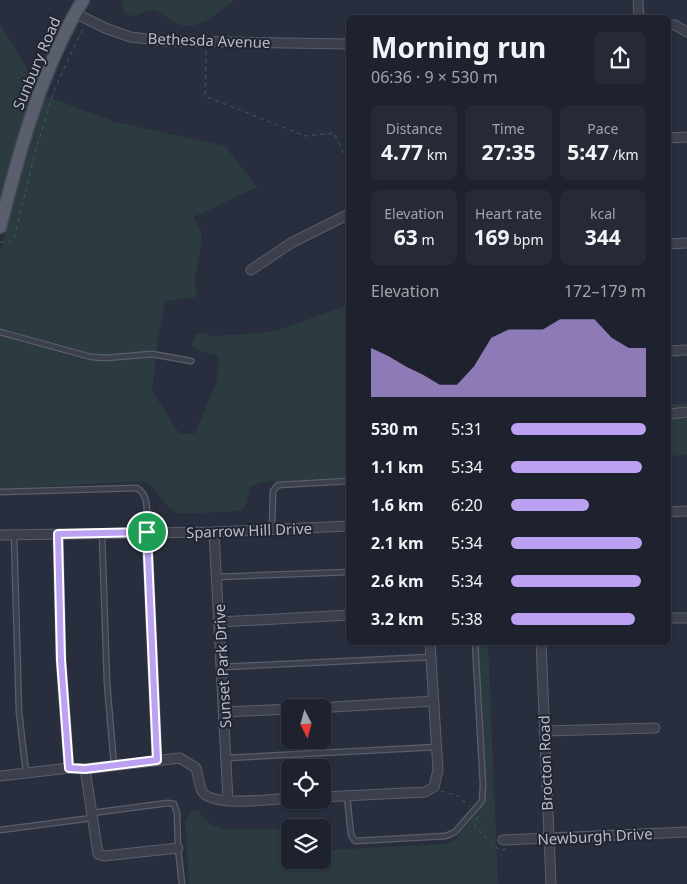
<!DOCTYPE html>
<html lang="en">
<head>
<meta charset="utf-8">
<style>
  :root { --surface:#1e222e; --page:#262a36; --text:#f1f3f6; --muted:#a1a4aa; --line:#3c3f4a; --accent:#bca0f2 }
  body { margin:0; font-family:"Noto Sans",sans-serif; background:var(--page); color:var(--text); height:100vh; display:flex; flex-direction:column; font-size:19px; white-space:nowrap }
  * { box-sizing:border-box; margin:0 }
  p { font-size:16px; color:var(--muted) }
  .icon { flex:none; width:28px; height:28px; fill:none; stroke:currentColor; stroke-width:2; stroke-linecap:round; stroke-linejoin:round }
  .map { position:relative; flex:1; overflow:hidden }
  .side { position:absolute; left:346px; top:15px; width:325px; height:630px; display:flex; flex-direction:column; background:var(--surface); border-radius:8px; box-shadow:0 1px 4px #0004,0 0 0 1px var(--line) }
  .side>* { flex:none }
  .needle { width:32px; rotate:174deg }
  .controls { position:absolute; left:281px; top:699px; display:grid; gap:10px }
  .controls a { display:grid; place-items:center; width:50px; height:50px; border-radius:8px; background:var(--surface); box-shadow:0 1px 4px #0004,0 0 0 1px var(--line); font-size:25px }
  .pin { position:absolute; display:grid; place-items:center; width:42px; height:42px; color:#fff; margin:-21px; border:2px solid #fff; border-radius:50%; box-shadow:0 1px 5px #0007 }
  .round { display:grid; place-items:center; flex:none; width:52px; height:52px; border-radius:8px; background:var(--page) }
  .summary { display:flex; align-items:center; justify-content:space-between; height:85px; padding:0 25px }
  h1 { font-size:28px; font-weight:700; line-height:38px }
  .metrics { display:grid; grid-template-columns:repeat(3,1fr); gap:8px; height:85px; padding:5px 25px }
  .metrics div { display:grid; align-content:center; border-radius:8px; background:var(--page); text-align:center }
  .metrics b { font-size:21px; font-weight:700 }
  .metrics small { font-size:14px; font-weight:400 }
  .metrics p { font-size:14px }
  .chart { height:140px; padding:10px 25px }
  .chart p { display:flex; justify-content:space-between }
  .chart svg { width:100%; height:90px; margin-top:5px; fill:var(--accent); opacity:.7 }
  ul { padding:0 25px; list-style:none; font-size:16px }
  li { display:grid; grid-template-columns:80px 60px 1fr; align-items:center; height:38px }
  li i { height:12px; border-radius:6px; background:var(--accent) }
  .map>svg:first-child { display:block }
  .green { fill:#2b3b3f }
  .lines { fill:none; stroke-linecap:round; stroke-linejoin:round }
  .service-casing { stroke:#5a5e6b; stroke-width:7 }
  .minor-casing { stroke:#5a5e6b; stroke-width:11 }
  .primary-casing { stroke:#454956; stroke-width:15 }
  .path { stroke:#4a585d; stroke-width:1; stroke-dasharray:4 4; stroke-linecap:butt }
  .service { stroke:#3c404d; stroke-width:4.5 }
  .minor { stroke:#3c404d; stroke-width:9 }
  .primary { stroke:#5a5f6d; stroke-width:12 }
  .route-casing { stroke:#fff; stroke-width:10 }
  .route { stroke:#bca0f2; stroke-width:6 }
  .labels { text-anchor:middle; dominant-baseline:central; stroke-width:4; stroke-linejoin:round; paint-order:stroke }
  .street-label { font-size:15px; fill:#b8bcc8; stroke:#212532 }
</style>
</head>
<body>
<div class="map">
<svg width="687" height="884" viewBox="0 0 687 884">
  <rect width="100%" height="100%" fill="#282e3d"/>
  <g class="green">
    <path d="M125 0H235C222 9 204 26 188 26 164 25 162 0 138 15 127 18 122 13 122 2Z"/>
    <polygon points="0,24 28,70 32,81 33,91 19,130 0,209"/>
    <polygon points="43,95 116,122 225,146 257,187 194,217 201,232 202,239 195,278 197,297 165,301 156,351 111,356 94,356 0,330 0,253 26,147"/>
    <path d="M349 305V478L261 482 250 487 245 507 240 511 180 514C162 508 160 488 143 481L0 489V336L93 361 145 357 156 358 152 391 179 433 186 434 195 433 217 381 219 356 197 350 192 345 196 334 205 333 212 336 261 333 278 330Z"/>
    <polygon points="687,403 687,455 669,456 669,405"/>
    <polygon points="476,643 488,643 498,884 189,884 185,821 191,811 197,810 210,824 225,829 290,829 290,860 322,860 323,835 327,837 329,850 445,844 455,840 479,810 482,795"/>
  </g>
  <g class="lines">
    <g class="service-casing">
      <g id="service">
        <polyline points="0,332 91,357 105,358 152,354 191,361"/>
        <path d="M0 492 137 488C151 496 146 518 147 532"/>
        <polyline points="272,529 273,491 278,485 349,481"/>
        <polyline points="102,533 107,683 114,765"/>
        <polyline points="14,535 19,712 26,773"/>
        <polyline points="217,577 349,572"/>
        <polyline points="222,667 431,657"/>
        <polyline points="226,758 437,747"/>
        <polyline points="347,796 351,835 355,841 446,836 455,832 482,801 483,785 475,642"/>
        <polyline points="92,813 168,803 174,804 177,813 178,848 182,884"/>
        <polyline points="0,830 92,818"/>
      </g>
    </g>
    <g class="minor-casing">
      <g id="minor">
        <polyline points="638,0 639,18"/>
        <polyline points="75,13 105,28 130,37 166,41 349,44"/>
        <polyline points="669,25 675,25 687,32"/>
        <polyline points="669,138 687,137"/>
        <polyline points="669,244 687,243"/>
        <polyline points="251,270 291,243 349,214"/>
        <polyline points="669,351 687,350"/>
        <polyline points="669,414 687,412"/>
        <polyline points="669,512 687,511"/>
        <polyline points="147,532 157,760"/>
        <polyline points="214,532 228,801"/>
        <polyline points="58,534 61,660 69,768"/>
        <polyline points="0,535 214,532 349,526"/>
        <polyline points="669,618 687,618"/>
        <polyline points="220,622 349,615"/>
        <polyline points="541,642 551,884"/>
        <polyline points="316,708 434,701"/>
        <polyline points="224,712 290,709"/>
        <polyline points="544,731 655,728"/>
        <polyline points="85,769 98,854 104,856 178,848"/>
        <path d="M0 776 69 768 85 769 180 758 196 768C198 775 199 785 202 791 211 808 272 799 290 798"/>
        <polyline points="322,797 425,792 434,787 438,770 430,642"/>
        <polyline points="503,840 687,832"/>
      </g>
    </g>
    <g class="primary-casing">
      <path id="primary" d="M0 227C20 149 41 70 83 0"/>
    </g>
    <g class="path">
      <polyline points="206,51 205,96 305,136 334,133 349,164"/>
      <polyline points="0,242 9,242 14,239 36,149 55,88 84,26"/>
      <polyline points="441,791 458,796 470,806"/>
      <polyline points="478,816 475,827 499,850 510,849"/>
    </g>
    <use href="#service" class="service"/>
    <use href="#minor" class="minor"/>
    <use href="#primary" class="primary"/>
  </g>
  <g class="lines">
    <g class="route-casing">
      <polygon id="route" points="147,532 157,760 85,769 69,768 61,660 58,534"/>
    </g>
    <use href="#route" class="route"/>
  </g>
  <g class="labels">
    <g class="street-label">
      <text transform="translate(209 40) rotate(2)">Bethesda Avenue</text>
      <text transform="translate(36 63) rotate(-67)">Sunbury Road</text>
      <text transform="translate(249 530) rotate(-2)">Sparrow Hill Drive</text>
      <text transform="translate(222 666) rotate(-93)">Sunset Park Drive</text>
      <text transform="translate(545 763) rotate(-92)">Brocton Road</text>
      <text transform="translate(595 836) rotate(-3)">Newburgh Drive</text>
    </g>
  </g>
</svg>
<div class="controls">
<a><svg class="needle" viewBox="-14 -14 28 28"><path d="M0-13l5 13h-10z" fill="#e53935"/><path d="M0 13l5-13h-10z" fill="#a1a4aa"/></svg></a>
<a><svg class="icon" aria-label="locate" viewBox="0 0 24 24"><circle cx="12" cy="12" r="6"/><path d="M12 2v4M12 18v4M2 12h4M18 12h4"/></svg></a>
<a><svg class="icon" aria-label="layers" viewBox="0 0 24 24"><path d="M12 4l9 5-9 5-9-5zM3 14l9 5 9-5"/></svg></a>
</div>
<div class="pin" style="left:147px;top:532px;background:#1e9e55"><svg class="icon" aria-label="arrive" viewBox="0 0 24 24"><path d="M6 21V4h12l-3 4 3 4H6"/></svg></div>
<section class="side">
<div class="summary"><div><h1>Morning run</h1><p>06:36 · 9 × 530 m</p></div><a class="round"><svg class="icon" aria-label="share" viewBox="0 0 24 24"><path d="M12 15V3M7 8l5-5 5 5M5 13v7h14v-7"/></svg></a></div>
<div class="metrics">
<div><p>Distance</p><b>4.77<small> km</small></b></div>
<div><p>Time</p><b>27:35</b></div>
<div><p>Pace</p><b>5:47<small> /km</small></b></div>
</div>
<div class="metrics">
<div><p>Elevation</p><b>63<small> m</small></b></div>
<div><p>Heart rate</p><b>169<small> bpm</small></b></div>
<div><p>kcal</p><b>344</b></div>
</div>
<div class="chart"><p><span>Elevation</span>172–179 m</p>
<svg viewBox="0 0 160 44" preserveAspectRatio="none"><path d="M0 44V20L10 24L20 29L30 33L40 38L50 38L60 29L70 15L80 11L90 11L100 11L110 6L120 6L130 6L140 15L150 20L160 20V44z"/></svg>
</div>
<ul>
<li><b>530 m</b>5:31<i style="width:100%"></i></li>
<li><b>1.1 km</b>5:34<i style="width:97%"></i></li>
<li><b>1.6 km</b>6:20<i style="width:58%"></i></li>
<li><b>2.1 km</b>5:34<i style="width:97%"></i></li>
<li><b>2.6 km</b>5:34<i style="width:96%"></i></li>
<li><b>3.2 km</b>5:38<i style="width:92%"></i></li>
</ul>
</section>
</div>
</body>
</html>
